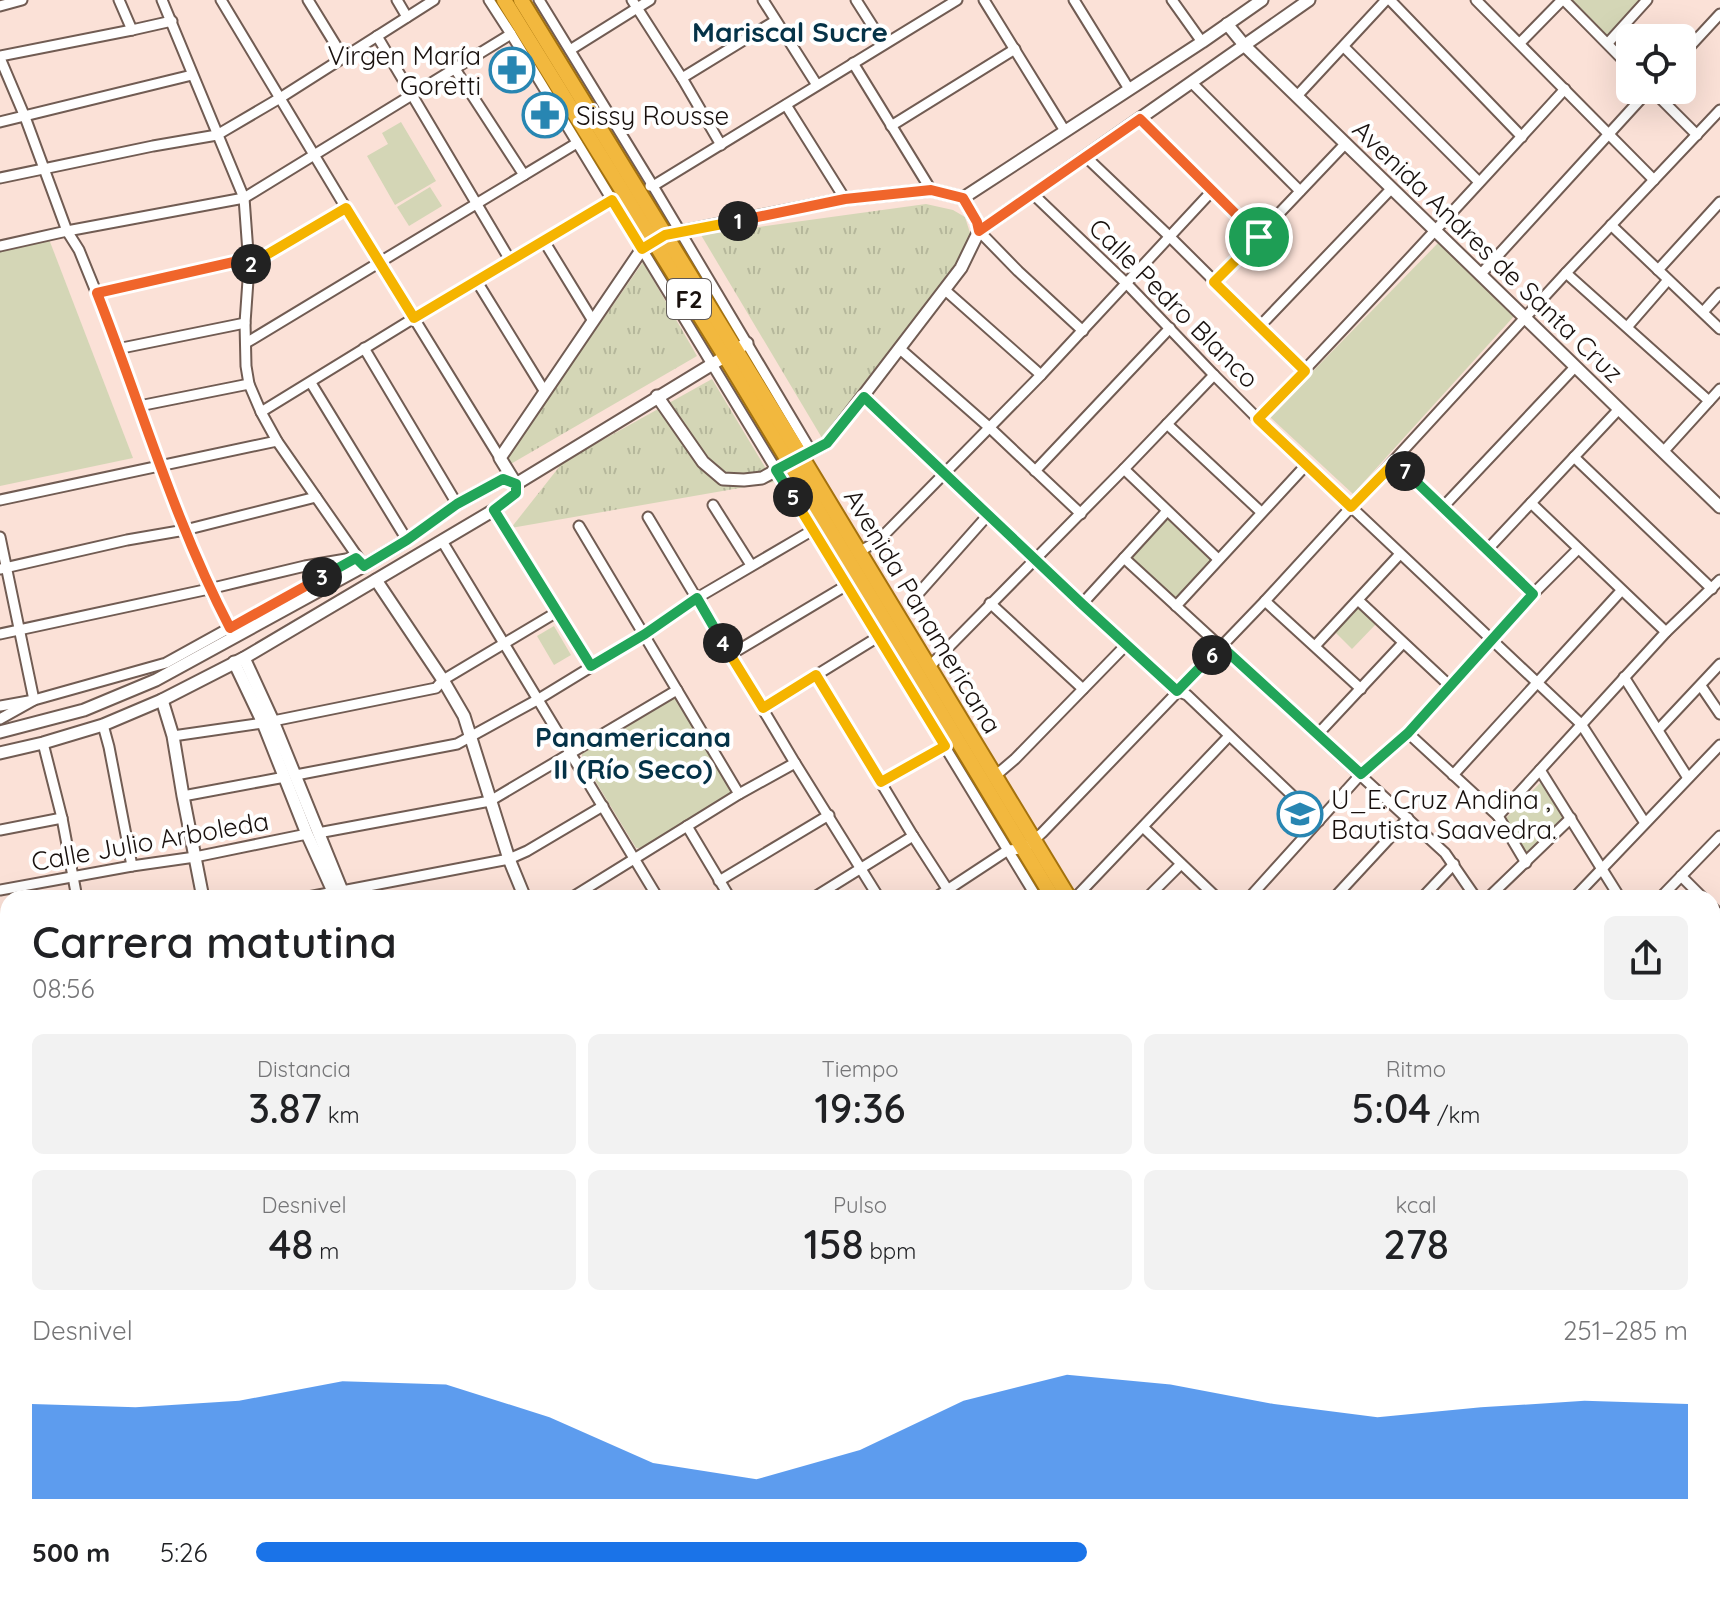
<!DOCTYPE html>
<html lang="es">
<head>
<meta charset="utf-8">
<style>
  :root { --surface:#fff; --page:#f2f2f2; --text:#202124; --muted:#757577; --accent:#1a73e8 }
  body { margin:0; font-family:Quicksand,sans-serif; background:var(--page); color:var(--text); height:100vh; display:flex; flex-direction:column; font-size:30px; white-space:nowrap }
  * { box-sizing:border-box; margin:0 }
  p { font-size:26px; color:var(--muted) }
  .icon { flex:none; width:44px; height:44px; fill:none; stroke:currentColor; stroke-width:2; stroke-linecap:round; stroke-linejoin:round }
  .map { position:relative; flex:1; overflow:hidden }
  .panel { position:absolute; left:0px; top:890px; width:1720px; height:710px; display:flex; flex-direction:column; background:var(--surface); border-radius:24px 24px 0 0; box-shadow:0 8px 32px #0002 }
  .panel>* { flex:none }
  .fabs { position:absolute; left:1616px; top:24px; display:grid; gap:16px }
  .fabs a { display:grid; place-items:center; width:80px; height:80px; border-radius:12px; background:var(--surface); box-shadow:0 8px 32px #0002; font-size:40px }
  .pin { position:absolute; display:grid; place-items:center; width:68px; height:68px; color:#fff; margin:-34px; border:4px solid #fff; border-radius:50%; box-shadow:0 2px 8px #0007 }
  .km { position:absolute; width:40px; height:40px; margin:-20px; border-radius:50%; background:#222; color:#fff; font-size:22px; line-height:40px; text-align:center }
  .round { display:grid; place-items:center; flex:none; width:84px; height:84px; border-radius:12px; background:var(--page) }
  .head { display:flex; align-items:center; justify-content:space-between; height:136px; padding:0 32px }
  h1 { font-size:44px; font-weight:600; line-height:60px }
  .figures { display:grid; grid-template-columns:repeat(3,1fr); gap:12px; height:136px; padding:8px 32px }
  .figures div { display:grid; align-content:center; border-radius:12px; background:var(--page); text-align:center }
  .figures b { font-size:40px; font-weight:600 }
  .figures small { font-size:22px; font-weight:400 }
  .figures p { font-size:22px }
  .chart { height:224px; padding:16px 32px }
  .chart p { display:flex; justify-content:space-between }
  .chart svg { width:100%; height:144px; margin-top:8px; fill:var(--accent); opacity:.7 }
  ul { padding:0 32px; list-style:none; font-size:26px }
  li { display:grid; grid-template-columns:128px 96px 1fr; align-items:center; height:60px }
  li i { height:20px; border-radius:10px; background:var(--accent) }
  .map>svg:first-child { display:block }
  .grass { fill:url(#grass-tufts) }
  .green { fill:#d4d6b6 }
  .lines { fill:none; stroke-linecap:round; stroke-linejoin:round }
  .stream { stroke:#dfb9d5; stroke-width:3 }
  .minor-casing { stroke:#715c53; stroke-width:13 }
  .tertiary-casing { stroke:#715c53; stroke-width:15 }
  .trunk-casing { stroke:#a4720e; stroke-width:18 }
  .minor { stroke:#fff; stroke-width:9 }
  .tertiary { stroke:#fff; stroke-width:11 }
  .trunk { stroke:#f2b83e; stroke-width:14 }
  .split-1-casing { stroke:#fff; stroke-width:16 }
  .split-2-casing { stroke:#fff; stroke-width:16 }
  .split-3-casing { stroke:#fff; stroke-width:16 }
  .split-4-casing { stroke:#fff; stroke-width:16 }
  .split-5-casing { stroke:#fff; stroke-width:16 }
  .split-6-casing { stroke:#fff; stroke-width:16 }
  .split-7-casing { stroke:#fff; stroke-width:16 }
  .split-8-casing { stroke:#fff; stroke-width:16 }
  .split-1 { stroke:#f0652b; stroke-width:10 }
  .split-2 { stroke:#f5b400; stroke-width:10 }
  .split-3 { stroke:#f0652b; stroke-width:10 }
  .split-4 { stroke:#22a559; stroke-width:10 }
  .split-5 { stroke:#f5b400; stroke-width:10 }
  .split-6 { stroke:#22a559; stroke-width:10 }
  .split-7 { stroke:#22a559; stroke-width:10 }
  .split-8 { stroke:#f5b400; stroke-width:10 }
  .labels { text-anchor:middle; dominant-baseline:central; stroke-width:8; stroke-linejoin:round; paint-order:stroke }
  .shield { fill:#fff; stroke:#5e5856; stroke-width:2 }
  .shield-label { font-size:24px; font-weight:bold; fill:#19110e }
  .poi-label { font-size:26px; fill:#19110e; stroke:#fff; text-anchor:start }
  .street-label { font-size:26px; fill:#19110e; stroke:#fff }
  .neighbourhood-label { font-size:28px; font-weight:bold; fill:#053348; stroke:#fff }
</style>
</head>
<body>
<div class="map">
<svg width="1720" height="1599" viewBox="0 0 1720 1599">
  <defs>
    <pattern id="grass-tufts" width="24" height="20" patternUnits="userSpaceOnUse" patternTransform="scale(2)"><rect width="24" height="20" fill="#d4d6b6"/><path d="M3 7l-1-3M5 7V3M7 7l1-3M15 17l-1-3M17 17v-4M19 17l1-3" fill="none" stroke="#b5b79b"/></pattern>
  </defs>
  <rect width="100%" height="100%" fill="#fbe1d7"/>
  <g class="grass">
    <polygon points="926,204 953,210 965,217 971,236 958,261 822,438 701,235"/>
    <polygon points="643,262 697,356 509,465 509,454"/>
    <polygon points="712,379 774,482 511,528 563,462"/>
  </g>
  <g class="green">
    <polygon points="1569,0 1642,0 1606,36"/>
    <polygon points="401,122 436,181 395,205 367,156 388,144 382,133"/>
    <polygon points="430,187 442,206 409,226 397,207"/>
    <polygon points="47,234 133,458 0,486 0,245"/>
    <polygon points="1440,241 1516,314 1353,494 1269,416"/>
    <polygon points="1166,517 1213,559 1177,601 1129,559"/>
    <polygon points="1358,607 1376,624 1352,649 1335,632"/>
    <polygon points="554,626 571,655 554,665 537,636"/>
    <polygon points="673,698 678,700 731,788 730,795 641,848 636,848 582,759 582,754"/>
    <polygon points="1541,782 1566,819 1529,856 1505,819"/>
  </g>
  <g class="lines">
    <polyline class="stream" points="1712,1118 1714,1116 1720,1115"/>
    <g class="minor-casing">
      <g id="minor">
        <polyline points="119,0 132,30"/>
        <polyline points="162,0 244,198 249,266 245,323 246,366 249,384 261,412 277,441 364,566"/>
        <polyline points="221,0 346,208 500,458"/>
        <polyline points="308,0 343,57"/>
        <polyline points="397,0 407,17"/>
        <polyline points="489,0 511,34 1037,898"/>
        <polyline points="539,0 653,186 811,451"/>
        <polyline points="632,0 682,78 721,145"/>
        <polyline points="763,0 817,85"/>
        <polyline points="856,0 884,44"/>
        <polyline points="984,0 1065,131"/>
        <polyline points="1074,0 1129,89"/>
        <polyline points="1172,0 1202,42"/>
        <polyline points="1390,0 1522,137"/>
        <polyline points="1476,0 1654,180"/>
        <polyline points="1564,0 1630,67"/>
        <polyline points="0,6 22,0"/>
        <polyline points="377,36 510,260"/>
        <polyline points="1520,43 1562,0"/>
        <polyline points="1608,43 1647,0"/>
        <polyline points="1344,47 1479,182"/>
        <polyline points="570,50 650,0"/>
        <polyline points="1682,55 1720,14"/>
        <polyline points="0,56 132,30 172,21"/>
        <polyline points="0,58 25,117 67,231 79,250 103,309 185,530 209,589 230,628"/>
        <polyline points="853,63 931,190"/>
        <polyline points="455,69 524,175"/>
        <polyline points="682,78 775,21"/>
        <polyline points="1192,83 1300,191"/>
        <polyline points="1652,90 1697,135"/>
        <polyline points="1297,96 1386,0"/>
        <polyline points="786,105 845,199"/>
        <polyline points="1140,119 1259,237"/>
        <polyline points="0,122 192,75"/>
        <polyline points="891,126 1015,49"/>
        <polyline points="1086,157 1169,236 1305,371"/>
        <polyline points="0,178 153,146 217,135 280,98 434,0"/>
        <polyline points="650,186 653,186 957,0"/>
        <polyline points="1033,194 1127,284 1214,375 1258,419 1581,724 1645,823"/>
        <polyline points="1611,225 1720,329"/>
        <polyline points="979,231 1018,271 1083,331"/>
        <polyline points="544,241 593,321"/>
        <polyline points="0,246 67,231 244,198 511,34"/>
        <polyline points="249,266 346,208"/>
        <polyline points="1658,270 1720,202"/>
        <polyline points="1566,273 1709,401"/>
        <polyline points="1480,275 1649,90"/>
        <polyline points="476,280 545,392"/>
        <polyline points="1214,282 1346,143"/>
        <polyline points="945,290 1041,375"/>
        <polyline points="97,293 247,259"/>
        <polyline points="1703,312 1720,293"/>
        <polyline points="1628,326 1668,280"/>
        <polyline points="1259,327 1392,188"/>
        <polyline points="246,343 577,143"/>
        <polyline points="364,348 457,504"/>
        <polyline points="899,348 990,428 1081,514"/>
        <polyline points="117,349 245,323"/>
        <polyline points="311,383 407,540"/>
        <polyline points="864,397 1082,604 1177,691 1187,695 1319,821"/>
        <polyline points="139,406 249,384"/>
        <polyline points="261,412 476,280 612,200"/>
        <path d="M1258 419C1362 310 1464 200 1565 89"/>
        <polyline points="1167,424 1261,512"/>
        <polyline points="1663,452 1720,389"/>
        <polyline points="1574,457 1712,589"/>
        <polyline points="1395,462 1533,594"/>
        <polyline points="1124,469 1218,559"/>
        <polyline points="1035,471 1170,328"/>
        <polyline points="0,500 277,441"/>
        <polyline points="1531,503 1666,632"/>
        <polyline points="713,505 751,565"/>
        <polyline points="1443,507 1575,367"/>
        <polyline points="494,510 591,666"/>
        <polyline points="648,517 795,763 879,898"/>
        <polyline points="579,526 739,794"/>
        <polyline points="0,537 34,700 0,719"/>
        <polyline points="442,541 658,898"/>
        <polyline points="1487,550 1619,409"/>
        <polyline points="859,552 879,540 1041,375 1212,191"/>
        <polyline points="1124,558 1445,853 1476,898"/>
        <polyline points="0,569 127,540 185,530 316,497"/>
        <polyline points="917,595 988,515"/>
        <polyline points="1358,600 1450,686"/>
        <polyline points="1265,601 1361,689"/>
        <polyline points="990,603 1083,689"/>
        <polyline points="1082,604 1167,511"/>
        <polyline points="1176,606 1307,464"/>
        <polyline points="0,634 209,589 305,566 352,558"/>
        <polyline points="1315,646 1400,554"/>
        <polyline points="730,655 847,585"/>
        <polyline points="929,667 1124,469 1214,375"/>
        <polyline points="816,675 913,836 953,898"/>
        <polyline points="1624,677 1688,778"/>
        <polyline points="1701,686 1720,714"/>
        <polyline points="0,706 34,700 166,663 356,558"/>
        <polyline points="763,708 878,637"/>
        <polyline points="273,721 436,688 443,680 557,612"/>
        <polyline points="103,725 109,747 132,866"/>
        <polyline points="1658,730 1720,664"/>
        <polyline points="1408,733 1498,816 1526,863"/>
        <polyline points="1317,735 1403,643"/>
        <polyline points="173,736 263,723"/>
        <polyline points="43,743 62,818 77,898"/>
        <polyline points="1540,770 1620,898"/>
        <polyline points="296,775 457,744 537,700 645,634 697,598 813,530"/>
        <polyline points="1453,775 1621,591"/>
        <polyline points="995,776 1015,759 1126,645"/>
        <polyline points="881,782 945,746"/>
        <polyline points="183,796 285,777"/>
        <polyline points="1498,816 1666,632 1720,580"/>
        <polyline points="687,826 730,898"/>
        <polyline points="1143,827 1217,898"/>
        <polyline points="0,830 62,818"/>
        <polyline points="318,833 490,801 677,690"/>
        <polyline points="1681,876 1703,898"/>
        <polyline points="719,881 829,815"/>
        <polyline points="0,890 132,866 195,857 307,834"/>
        <polyline points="342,891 509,859 527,851 603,806"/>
        <polyline points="303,898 334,892"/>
        <polyline points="571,898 739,794 795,763"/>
        <polyline points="813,898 913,836"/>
        <polyline points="935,898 1008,850 1024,849 1042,833 1265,601 1566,273 1720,110"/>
        <polyline points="1075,898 1229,736"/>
        <polyline points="1147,898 1181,864"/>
        <polyline points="1249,898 1361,774 1408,733 1533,594 1578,549"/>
        <polyline points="1334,898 1408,818"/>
        <polyline points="1422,898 1454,864"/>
        <polyline points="1488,898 1571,818"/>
        <polyline points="1574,898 1720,745"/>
        <polyline points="1660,898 1720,836"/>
        <polyline points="1712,907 1720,915"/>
        <polyline points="0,954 8,952"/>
        <polyline points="1712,996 1720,1004"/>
        <polyline points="0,1018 8,1016"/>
        <polyline points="1712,1104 1720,1102"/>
        <polyline points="0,1146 8,1188"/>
        <polyline points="1712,1173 1720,1180"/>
        <polyline points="1712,1203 1720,1194"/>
        <polyline points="0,1276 8,1274"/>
        <polyline points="1712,1293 1720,1285"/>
        <polyline points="0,1334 8,1333"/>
        <polyline points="1712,1347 1720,1355"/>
        <polyline points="1712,1383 1720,1375"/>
        <polyline points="1712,1472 1720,1463"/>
        <polyline points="0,1502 3,1516"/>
        <polyline points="1712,1525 1720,1532"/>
        <polyline points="6,1531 8,1540"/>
        <polyline points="17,1592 19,1599"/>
        <polyline points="81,1592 82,1599"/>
        <polyline points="142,1592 143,1599"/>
        <polyline points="298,1592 314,1592 333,1599"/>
        <polyline points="397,1592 398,1599"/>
        <polyline points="458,1592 460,1599"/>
        <polyline points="780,1592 781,1599"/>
        <polyline points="925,1592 926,1599"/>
        <polyline points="1005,1592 1009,1599"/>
        <polyline points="1079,1592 1084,1599"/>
        <polyline points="1152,1592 1156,1599"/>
        <polyline points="1254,1592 1258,1599"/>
        <polyline points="1599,1592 1606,1599"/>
        <polyline points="357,1599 386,1592"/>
        <polyline points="533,1599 571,1592"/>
        <polyline points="843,1599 880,1592"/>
        <polyline points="1275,1599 1286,1592"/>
      </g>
    </g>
    <g class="tertiary-casing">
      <g id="tertiary">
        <polyline points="1227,24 1245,46 1720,507"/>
        <polyline points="963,198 1202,42 1262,0"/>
        <polyline points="657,396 703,462 723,479 744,480 762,478 827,443 961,268 979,231 1309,0"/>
        <polyline points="516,484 500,458 642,249 665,235 845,199 931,190 963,198 977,222 979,231"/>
        <polyline points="376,580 443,680 464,716 509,859 525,898"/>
        <polyline points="244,658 273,721 345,898"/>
        <polyline points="234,662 263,723 307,834 336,898"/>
        <polyline points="162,700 173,736 183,796 203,898"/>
        <polyline points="0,732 84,710 156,680 364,566 407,540 457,504 503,479 516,483"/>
        <polyline points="0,753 43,743 103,725 162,700 244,658 494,510 516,493 516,484 747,343"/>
        <polyline points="0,1208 8,1207"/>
        <polyline points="332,1592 333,1599"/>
        <polyline points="626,1592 629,1599"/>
        <polyline points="1535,1592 1539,1599"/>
        <polyline points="1454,1599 1457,1592"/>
        <polyline points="1670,1599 1720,1597"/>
      </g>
    </g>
    <g class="trunk-casing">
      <g id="trunk">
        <polyline points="504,0 725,356 1053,898"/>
        <polyline points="521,0 801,456 1069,898"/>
        <polyline points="1472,1592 1477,1599"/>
        <polyline points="1488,1592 1492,1599"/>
      </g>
    </g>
    <use href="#minor" class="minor"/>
    <use href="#tertiary" class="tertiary"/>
    <use href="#trunk" class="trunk"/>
  </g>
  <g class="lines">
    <g class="split-1-casing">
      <polyline id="split-1" points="738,221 845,199 931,190 963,198 977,222 979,231 1140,119 1259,237"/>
    </g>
    <g class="split-2-casing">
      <polyline id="split-2" points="251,264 346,208 414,318 612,200 642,249 665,235 738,221"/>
    </g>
    <g class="split-3-casing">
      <path id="split-3" d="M251 264 249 266 247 259 97 293C141 405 174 521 230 628L322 577"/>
    </g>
    <g class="split-4-casing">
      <polyline id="split-4" points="322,577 356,558 364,566 407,540 457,504 503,479 516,484 516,493 494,510 591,666 645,634 697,598 723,643"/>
    </g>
    <g class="split-5-casing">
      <polyline id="split-5" points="723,643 763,708 816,675 881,782 945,746 793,497"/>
    </g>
    <g class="split-6-casing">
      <polyline id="split-6" points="793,497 776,470 827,443 864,397 1082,604 1177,691 1212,655"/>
    </g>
    <g class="split-7-casing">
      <polyline id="split-7" points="1212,655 1221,646 1361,774 1408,733 1533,594 1405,471"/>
    </g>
    <g class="split-8-casing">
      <polyline id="split-8" points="1259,237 1214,282 1305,371 1258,419 1351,507 1395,462 1405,471"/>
    </g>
    <use href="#split-1" class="split-1"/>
    <use href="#split-2" class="split-2"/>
    <use href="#split-3" class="split-3"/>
    <use href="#split-4" class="split-4"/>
    <use href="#split-5" class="split-5"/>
    <use href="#split-6" class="split-6"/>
    <use href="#split-7" class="split-7"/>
    <use href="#split-8" class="split-8"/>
  </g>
  <defs>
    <g id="pharmacy-ring" transform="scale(2.3)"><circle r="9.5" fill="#fff" stroke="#2886b2" stroke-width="1.5"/><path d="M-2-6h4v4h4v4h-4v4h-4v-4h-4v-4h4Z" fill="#2886b2"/></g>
    <g id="school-ring" transform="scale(2.3)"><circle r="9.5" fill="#fff" stroke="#2886b2" stroke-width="1.5"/><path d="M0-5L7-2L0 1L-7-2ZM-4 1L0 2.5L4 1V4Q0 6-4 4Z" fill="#2886b2"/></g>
  </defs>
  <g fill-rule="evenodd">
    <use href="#pharmacy-ring" x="512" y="70"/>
    <use href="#pharmacy-ring" x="545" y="115"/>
    <use href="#school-ring" x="1300" y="814"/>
  </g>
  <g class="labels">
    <rect class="shield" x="667" y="279" width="44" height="40" rx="6"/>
    <g class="shield-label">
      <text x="689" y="299">F2</text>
    </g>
    <g class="poi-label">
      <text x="481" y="55" text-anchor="end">Virgen María<tspan x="481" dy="30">Goretti</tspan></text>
      <text x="576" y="115">Sissy Rousse</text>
      <text x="1331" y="799">U_E. Cruz Andina ,<tspan x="1331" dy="30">Bautista Saavedra.</tspan></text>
    </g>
    <g class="street-label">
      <text transform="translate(1488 251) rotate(44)">Avenida Andres de Santa Cruz</text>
      <text transform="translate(1174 303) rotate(45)">Calle Pedro Blanco</text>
      <text transform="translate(923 611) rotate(59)">Avenida Panamericana</text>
      <text transform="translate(150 841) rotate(-10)">Calle Julio Arboleda</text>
    </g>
    <g class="neighbourhood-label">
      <text x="790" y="31">Mariscal Sucre</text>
      <text x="633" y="736">Panamericana<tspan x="633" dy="32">II (Río Seco)</tspan></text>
    </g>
  </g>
</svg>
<div class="fabs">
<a><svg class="icon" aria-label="locate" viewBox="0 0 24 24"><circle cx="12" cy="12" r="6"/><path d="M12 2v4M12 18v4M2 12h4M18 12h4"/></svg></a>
</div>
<div class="pin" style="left:1259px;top:237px;background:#1e9e55"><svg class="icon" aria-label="arrive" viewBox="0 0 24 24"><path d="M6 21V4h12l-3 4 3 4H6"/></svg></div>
<b class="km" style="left:738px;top:221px">1</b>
<b class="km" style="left:251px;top:264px">2</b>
<b class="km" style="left:322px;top:577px">3</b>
<b class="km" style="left:723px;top:643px">4</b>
<b class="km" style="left:793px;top:497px">5</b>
<b class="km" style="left:1212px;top:655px">6</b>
<b class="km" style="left:1405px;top:471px">7</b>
<section class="panel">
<div class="head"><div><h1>Carrera matutina</h1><p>08:56</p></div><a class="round"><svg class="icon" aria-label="share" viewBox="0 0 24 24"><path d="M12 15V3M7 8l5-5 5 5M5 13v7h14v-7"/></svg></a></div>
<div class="figures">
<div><p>Distancia</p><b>3.87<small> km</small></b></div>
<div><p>Tiempo</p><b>19:36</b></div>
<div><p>Ritmo</p><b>5:04<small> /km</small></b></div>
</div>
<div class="figures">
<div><p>Desnivel</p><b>48<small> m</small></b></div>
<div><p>Pulso</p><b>158<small> bpm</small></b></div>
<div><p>kcal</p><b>278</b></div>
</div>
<div class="chart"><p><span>Desnivel</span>251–285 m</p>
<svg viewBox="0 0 160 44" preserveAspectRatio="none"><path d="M0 44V15L10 16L20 14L30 8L40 9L50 19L60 33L70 38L80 29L90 14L100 6L110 9L120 15L130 19L140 16L150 14L160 15V44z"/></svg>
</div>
<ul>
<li><b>500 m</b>5:26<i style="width:58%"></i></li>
</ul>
</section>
</div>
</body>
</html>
